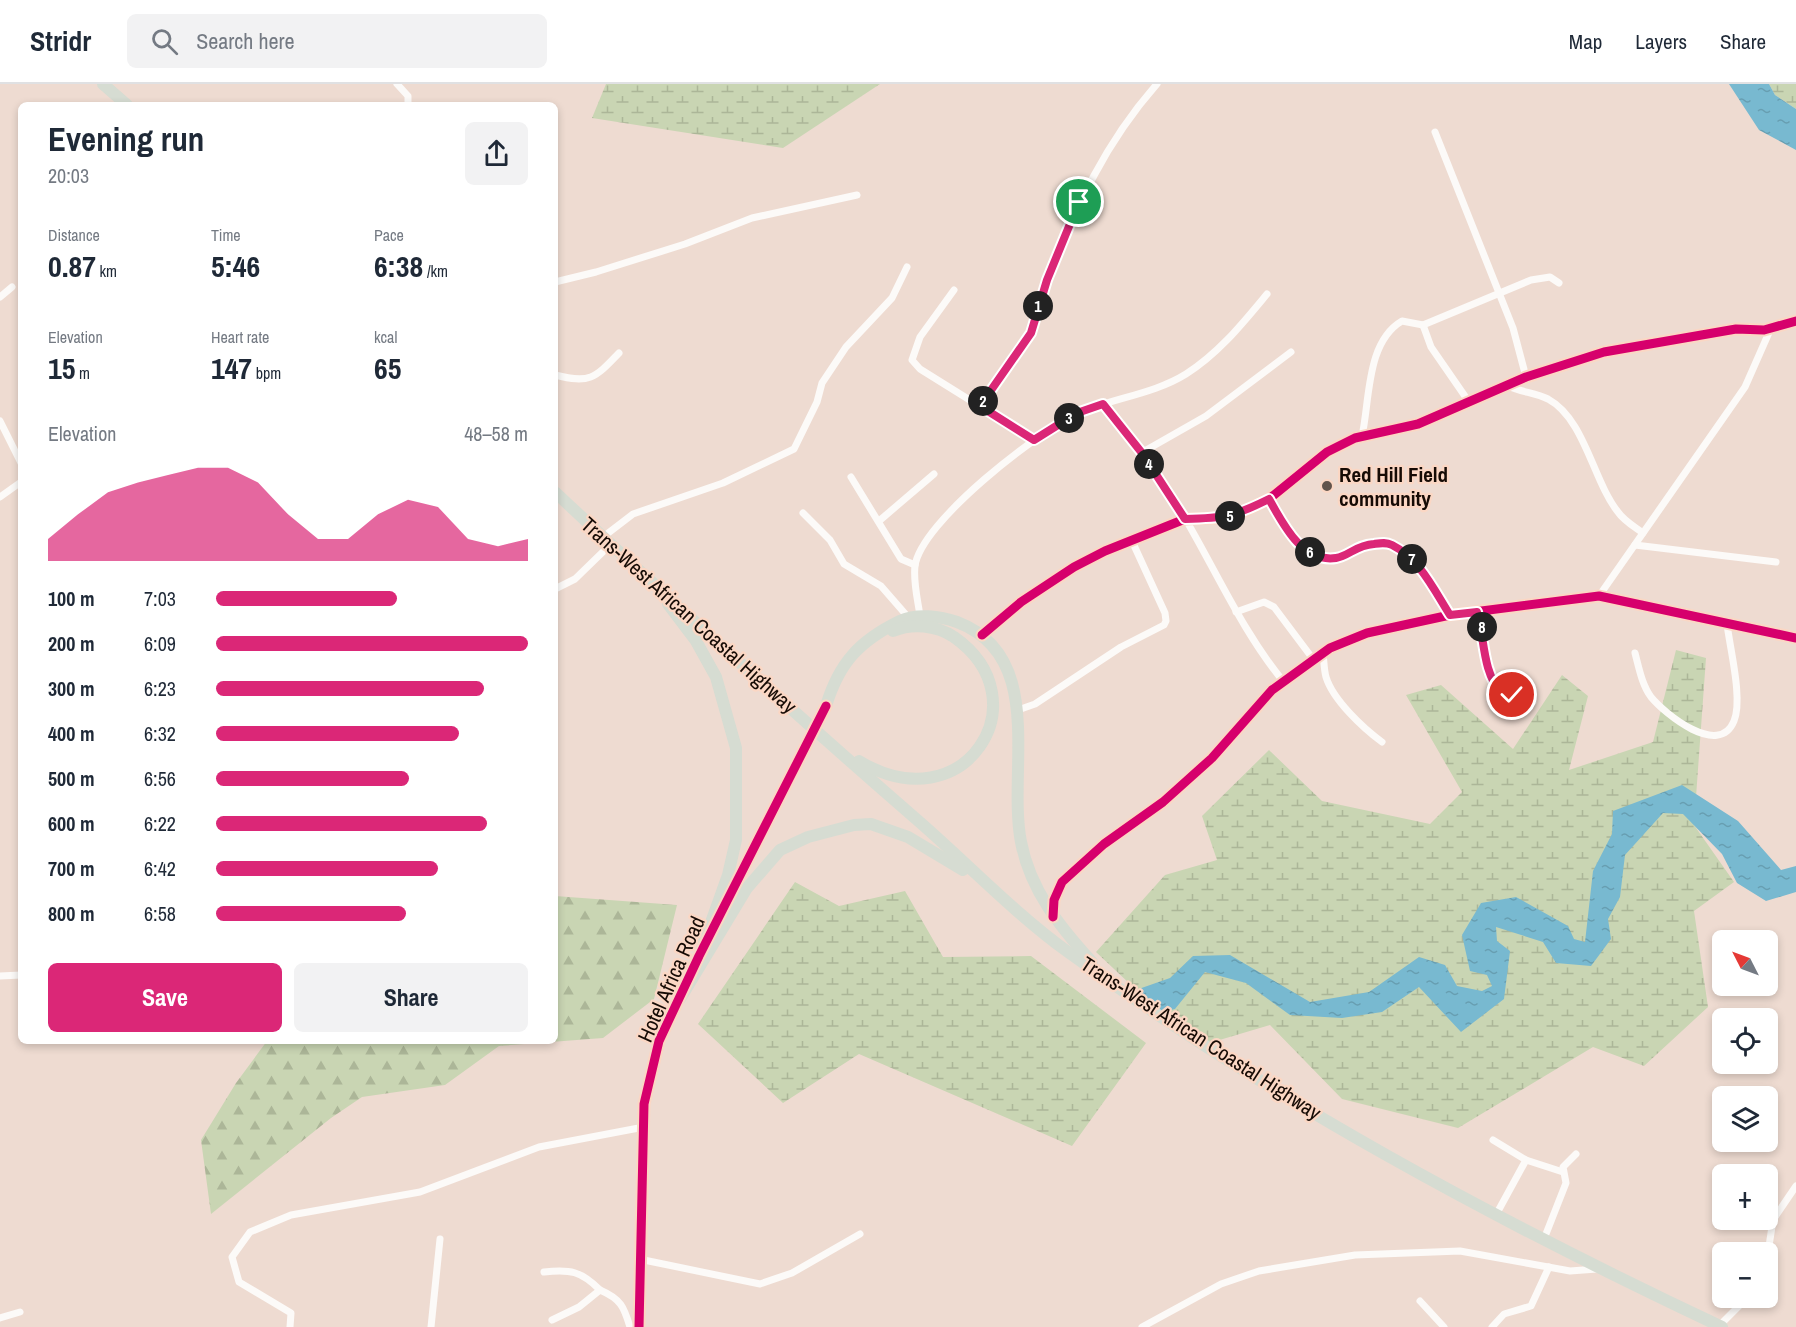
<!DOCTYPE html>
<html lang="en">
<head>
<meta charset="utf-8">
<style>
  :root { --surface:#fff; --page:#f2f2f3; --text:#1f2937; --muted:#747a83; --line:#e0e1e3; --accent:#db2777 }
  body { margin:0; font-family:"Archivo Narrow",sans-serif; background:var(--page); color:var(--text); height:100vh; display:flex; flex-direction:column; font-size:22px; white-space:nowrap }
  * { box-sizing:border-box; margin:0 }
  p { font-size:20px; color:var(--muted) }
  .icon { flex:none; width:33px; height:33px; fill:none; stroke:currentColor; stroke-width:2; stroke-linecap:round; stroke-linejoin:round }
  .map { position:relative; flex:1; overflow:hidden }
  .panel { position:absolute; left:18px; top:18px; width:540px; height:942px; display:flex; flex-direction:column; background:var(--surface); border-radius:9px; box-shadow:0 3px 9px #0003 }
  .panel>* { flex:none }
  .needle { width:39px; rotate:312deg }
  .fabs { position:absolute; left:1712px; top:846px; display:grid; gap:12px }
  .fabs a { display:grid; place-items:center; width:66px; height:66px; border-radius:9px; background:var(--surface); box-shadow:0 3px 9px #0003; font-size:30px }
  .pin { position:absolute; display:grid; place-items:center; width:51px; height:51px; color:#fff; margin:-26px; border:3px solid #fff; border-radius:50%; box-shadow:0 2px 6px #0007 }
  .km { position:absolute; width:30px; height:30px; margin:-15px; border-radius:50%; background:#222; color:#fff; font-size:16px; line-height:30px; text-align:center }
  .round { display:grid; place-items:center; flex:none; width:63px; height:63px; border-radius:9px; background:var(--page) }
  .head { display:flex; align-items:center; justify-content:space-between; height:102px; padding:0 30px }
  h1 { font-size:33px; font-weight:700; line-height:45px }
  .figures { display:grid; grid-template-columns:repeat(3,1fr); gap:9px; height:102px; padding:6px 30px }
  .figures div { display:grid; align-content:center }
  .figures b { font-size:30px; font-weight:700 }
  .figures small { font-size:16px; font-weight:400 }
  .figures p { font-size:16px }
  .chart { height:168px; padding:12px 30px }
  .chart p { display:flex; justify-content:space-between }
  .chart svg { width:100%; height:108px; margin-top:6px; fill:var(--accent); opacity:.7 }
  .primary-button { display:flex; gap:12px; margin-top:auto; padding:12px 30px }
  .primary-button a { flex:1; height:69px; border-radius:9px; background:var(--accent); color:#fff; font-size:24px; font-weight:700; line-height:69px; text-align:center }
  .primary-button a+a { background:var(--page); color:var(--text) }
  ul { padding:0 30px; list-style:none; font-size:20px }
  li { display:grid; grid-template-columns:96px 72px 1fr; align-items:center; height:45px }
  li i { height:15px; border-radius:8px; background:var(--accent) }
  header { display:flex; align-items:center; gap:36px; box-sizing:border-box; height:84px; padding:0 30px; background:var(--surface); border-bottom:2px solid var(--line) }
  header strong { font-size:28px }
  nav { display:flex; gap:33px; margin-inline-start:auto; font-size:21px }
  .search { width:420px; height:54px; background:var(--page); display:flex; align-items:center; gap:15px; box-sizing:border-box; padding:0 21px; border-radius:9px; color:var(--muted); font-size:22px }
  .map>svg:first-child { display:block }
  .forest { fill:url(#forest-firs) }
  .wetland { fill:url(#wetland-marsh) }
  .water { fill:url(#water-ripples) }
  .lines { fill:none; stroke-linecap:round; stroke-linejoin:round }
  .minor { stroke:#fcfaf8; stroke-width:7 }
  .tertiary { stroke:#fcfaf8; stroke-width:9 }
  .trunk { stroke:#d6dcd2; stroke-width:12 }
  .cycleway-casing { stroke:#fbd7c4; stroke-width:13 }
  .cycleway { stroke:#d6006c; stroke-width:9 }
  .route-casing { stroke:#fff; stroke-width:12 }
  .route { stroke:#db2777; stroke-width:8 }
  .poi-dot { fill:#62544c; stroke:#fbd7c4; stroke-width:2 }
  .labels { text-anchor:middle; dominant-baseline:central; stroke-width:4.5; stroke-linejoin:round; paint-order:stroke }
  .poi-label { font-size:21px; font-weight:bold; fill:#160b05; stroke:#fbd7c4; text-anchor:start }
  .street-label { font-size:21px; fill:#160b05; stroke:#fbd7c4 }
</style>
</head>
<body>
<header>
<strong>Stridr</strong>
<div class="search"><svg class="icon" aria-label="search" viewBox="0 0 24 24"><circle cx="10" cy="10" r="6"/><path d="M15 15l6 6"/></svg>Search here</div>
<nav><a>Map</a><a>Layers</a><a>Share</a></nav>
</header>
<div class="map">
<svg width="1796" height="1243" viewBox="0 0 1796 1243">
  <defs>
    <pattern id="forest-firs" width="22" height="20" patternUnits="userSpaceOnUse" patternTransform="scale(1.5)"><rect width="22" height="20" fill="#c9d5b3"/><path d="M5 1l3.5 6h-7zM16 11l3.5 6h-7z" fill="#acb698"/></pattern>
    <pattern id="wetland-marsh" width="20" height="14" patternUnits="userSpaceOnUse" patternTransform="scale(1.5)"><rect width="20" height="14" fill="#c9d5b3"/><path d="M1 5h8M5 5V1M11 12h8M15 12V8" fill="none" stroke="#acb698"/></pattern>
    <pattern id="water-ripples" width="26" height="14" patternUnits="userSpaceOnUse" patternTransform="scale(1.5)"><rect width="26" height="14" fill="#78b9d0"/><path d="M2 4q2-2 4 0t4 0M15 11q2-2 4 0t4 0" fill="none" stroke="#679eb1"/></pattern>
  </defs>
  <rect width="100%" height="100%" fill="#eedbd1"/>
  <polygon class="forest" points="555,812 677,821 654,915 603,954 499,962 445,1001 362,1013 331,1034 211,1130 201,1056 236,999 267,957 555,957"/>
  <g class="wetland">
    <polygon points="606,0 880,0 783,64 592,34"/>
    <polygon points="1769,0 1796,0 1796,25 1775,11"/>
    <polygon points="1676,566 1706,574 1694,741 1734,798 1694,827 1708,923 1644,982 1593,963 1458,1044 1342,1015 1270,941 1206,960 1166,934 1096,868 1165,791 1217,776 1202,732 1269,666 1322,717 1430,740 1462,708 1406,611 1441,601 1513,665 1562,591 1588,612 1569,686 1653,658"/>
    <polygon points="795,798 839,822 905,807 943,873 1031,872 1146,959 1072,1062 859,970 783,1019 698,940"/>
  </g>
  <g class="water">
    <polygon points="1729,0 1769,0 1775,11 1796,25 1796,66 1759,46"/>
    <polygon points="1682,701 1738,737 1781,786 1796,782 1796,808 1766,817 1737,799 1722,770 1683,730 1663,729 1625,771 1620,813 1608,835 1611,855 1591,882 1556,879 1543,858 1496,843 1497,857 1510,867 1504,915 1461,948 1419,903 1382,928 1342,934 1290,931 1246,899 1205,888 1175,925 1158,929 1133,907 1170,894 1193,872 1230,871 1310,918 1369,908 1419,873 1445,881 1457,902 1482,907 1492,902 1487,891 1470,887 1462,851 1481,819 1516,813 1568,842 1574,855 1585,858 1593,787 1612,750 1613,727"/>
  </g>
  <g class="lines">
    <g class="minor">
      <polyline points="397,0 408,12 408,21"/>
      <polyline points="1435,48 1513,244 1526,293"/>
      <polyline points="555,198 596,188 685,160 752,134 857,111"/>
      <polyline points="954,206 920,253 912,276 920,285 1034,356"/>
      <polyline points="0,213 12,203"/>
      <path d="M555 291C590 300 595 294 619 269"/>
      <path d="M1508 302C1521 308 1536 309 1548 315 1585 335 1593 397 1618 428 1624 437 1635 443 1643 449"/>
      <polyline points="1469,318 1431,263 1423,241 1531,196 1550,193 1559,199"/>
      <path d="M1103 320C1132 357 1162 395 1186 436 1218 491 1243 548 1283 597"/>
      <path d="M980 322C996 298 1017 277 1030 251 1039 234 1041 212 1048 194 1077 121 1105 59 1157 0"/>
      <polyline points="0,337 21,379"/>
      <path d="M1362 352C1370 316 1366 258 1402 237L1423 241"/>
      <polyline points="1141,369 1206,332 1291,268"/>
      <polyline points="851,393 901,475 915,481"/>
      <polyline points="0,413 21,398"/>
      <path d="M1269 415C1283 440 1302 479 1336 474 1349 472 1356 461 1374 460 1381 459 1386 458 1392 461 1420 475 1434 506 1450 531"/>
      <polyline points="803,429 830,456 844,480 881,502 908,533"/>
      <polyline points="879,437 934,390"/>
      <polyline points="603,453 633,430 723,399 794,365 817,318 822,299 846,263 892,214 907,183"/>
      <polyline points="1635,461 1776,478"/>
      <polyline points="555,505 575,495 611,460"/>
      <polyline points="1599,512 1745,303 1771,244"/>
      <polyline points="1236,528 1264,518 1274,523 1313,575"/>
      <path d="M1477 528C1485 556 1482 586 1501 609L1523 612 1533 618"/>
      <path d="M920 532C918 517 913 498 915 482 921 438 1038 347 1079 329 1113 314 1154 310 1186 290 1219 269 1242 240 1267 210"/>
      <polyline points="982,551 1021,518 1074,483 1105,467 1185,435 1218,434 1238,430 1269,415 1327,368 1355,354 1418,340 1526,293 1604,268 1736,245 1764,246 1796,237"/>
      <path d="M1323 569C1324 577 1324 586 1326 593 1333 616 1363 644 1382 658"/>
      <path d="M1635 569C1639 584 1642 601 1651 613 1665 630 1719 674 1734 637 1743 615 1730 565 1727 540"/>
      <polyline points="1018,626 1035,620 1121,563 1164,541 1166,537 1165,529 1132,457"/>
      <polyline points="1053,829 1057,806 1062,798 1104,760 1163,718 1212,674 1272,606 1330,564 1367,549 1450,531 1599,512 1796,554"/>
      <polyline points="0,892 21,891"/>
      <polyline points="1493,1056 1526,1076 1563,1088"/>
      <polyline points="1497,1129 1526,1076"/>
      <polyline points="1544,1155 1566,1099 1563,1083 1576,1070"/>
      <polyline points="639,1175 760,1200 792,1189 860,1150"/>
      <polyline points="1767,1175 1773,1136 1796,1102"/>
      <path d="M544 1188C570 1185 581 1187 600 1206"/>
      <polyline points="1420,1217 1444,1243"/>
      <polyline points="0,1234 20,1228"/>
      <path d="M552 1236 579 1223 600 1206C621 1215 624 1223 630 1243"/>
      <polyline points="1719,1242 1747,1214"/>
      <polyline points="290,1243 291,1229 239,1198 232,1173 250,1148 291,1131 420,1108 539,1063 644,1043"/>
      <polyline points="431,1243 440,1155"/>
      <polyline points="1142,1243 1221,1200 1259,1187 1355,1171 1460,1167 1570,1187 1597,1185"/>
      <polyline points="1492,1243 1504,1230 1531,1222 1549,1183"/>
    </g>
    <g class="tertiary">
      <polyline points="715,840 826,622"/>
      <polyline points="639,1243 644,1020 659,957 683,909"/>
    </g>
    <g class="trunk">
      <polyline points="103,0 127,21"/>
      <path d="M555 408C673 519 793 628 915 734 966 778 1013 828 1068 868 1271 1016 1495 1136 1722 1243"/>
      <polyline points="668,520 696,557 716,593 736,664 736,756 728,791 699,872"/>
      <path d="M826 622C839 579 859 557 900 537 917 529 940 532 957 538 1047 572 1007 686 1021 758 1030 806 1060 843 1092 878"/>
      <path d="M859 677C964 741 1044 616 954 553 936 541 912 539 893 547"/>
      <polyline points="680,915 747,804 780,766 808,753 854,741 871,740 908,753 963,786"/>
    </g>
    <g class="cycleway-casing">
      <g id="cycleway">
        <polyline points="982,551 1021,518 1074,483 1105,467 1185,435 1218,434 1238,430 1269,415 1327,368 1355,354 1418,340 1526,293 1604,268 1736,245 1764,246 1796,237"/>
        <polyline points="1053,833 1054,816 1062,798 1104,760 1163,718 1212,674 1272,606 1330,564 1367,549 1450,531 1599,512 1796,554"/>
        <polyline points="639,1243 644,1020 659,957 699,872 826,622"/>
      </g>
    </g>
    <use href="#cycleway" class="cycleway"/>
  </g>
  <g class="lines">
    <g class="route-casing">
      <path id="route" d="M1079 118 1047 196 1031 249 980 322 1034 356 1077 329 1103 320 1142 369 1185 435C1224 434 1233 433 1269 415 1283 440 1302 479 1336 474 1349 472 1356 461 1374 460 1381 459 1386 458 1392 461 1420 475 1434 506 1450 531L1477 528C1485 556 1482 586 1501 609L1512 611"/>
    </g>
    <use href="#route" class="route"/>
  </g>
  <circle class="poi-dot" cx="1327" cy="402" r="6"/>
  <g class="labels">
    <g class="poi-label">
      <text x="1339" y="390">Red Hill Field<tspan x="1339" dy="24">community</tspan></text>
    </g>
    <g class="street-label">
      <text transform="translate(689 531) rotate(42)">Trans-West African Coastal Highway</text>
      <text transform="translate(671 895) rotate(-66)">Hotel Africa Road</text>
      <text transform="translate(1201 954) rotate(33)">Trans-West African Coastal Highway</text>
    </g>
  </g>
</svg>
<div class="fabs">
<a><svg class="needle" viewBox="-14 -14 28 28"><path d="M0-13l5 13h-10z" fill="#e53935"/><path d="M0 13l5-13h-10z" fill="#747a83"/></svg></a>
<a><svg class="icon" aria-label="locate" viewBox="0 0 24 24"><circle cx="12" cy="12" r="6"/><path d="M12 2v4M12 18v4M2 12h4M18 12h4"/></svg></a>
<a><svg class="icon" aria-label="layers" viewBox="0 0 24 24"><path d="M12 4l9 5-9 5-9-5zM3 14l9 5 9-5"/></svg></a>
<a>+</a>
<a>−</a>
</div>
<div class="pin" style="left:1079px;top:118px;background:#1e9e55"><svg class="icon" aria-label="arrive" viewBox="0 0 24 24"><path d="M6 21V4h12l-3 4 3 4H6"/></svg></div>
<div class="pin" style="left:1512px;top:611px;background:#d93025"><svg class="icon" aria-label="check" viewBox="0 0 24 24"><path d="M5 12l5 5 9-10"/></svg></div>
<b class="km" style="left:1038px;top:222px">1</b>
<b class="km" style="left:983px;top:317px">2</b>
<b class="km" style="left:1069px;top:334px">3</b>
<b class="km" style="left:1149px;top:380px">4</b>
<b class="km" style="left:1230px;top:432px">5</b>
<b class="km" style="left:1310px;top:468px">6</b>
<b class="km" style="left:1412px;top:475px">7</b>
<b class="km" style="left:1482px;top:543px">8</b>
<section class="panel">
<div class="head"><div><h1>Evening run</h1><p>20:03</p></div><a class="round"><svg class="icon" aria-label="share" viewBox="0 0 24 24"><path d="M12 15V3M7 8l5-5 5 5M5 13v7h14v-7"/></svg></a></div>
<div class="figures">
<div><p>Distance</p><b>0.87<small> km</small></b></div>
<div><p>Time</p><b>5:46</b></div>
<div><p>Pace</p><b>6:38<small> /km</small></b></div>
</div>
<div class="figures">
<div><p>Elevation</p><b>15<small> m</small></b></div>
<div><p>Heart rate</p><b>147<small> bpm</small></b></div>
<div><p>kcal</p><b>65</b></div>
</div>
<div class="chart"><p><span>Elevation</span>48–58 m</p>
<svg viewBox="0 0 160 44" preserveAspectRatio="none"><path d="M0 44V35L10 25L20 16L30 12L40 9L50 6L60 6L70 12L80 25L90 35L100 35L110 25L120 19L130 22L140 35L150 38L160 35V44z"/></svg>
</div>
<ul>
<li><b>100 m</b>7:03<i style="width:58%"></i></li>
<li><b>200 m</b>6:09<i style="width:100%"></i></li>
<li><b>300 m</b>6:23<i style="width:86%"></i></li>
<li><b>400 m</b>6:32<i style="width:78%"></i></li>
<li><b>500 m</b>6:56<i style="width:62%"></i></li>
<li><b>600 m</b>6:22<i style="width:87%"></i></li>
<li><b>700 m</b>6:42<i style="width:71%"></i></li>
<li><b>800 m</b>6:58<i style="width:61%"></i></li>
</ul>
<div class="primary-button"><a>Save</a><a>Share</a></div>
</section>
</div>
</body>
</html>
